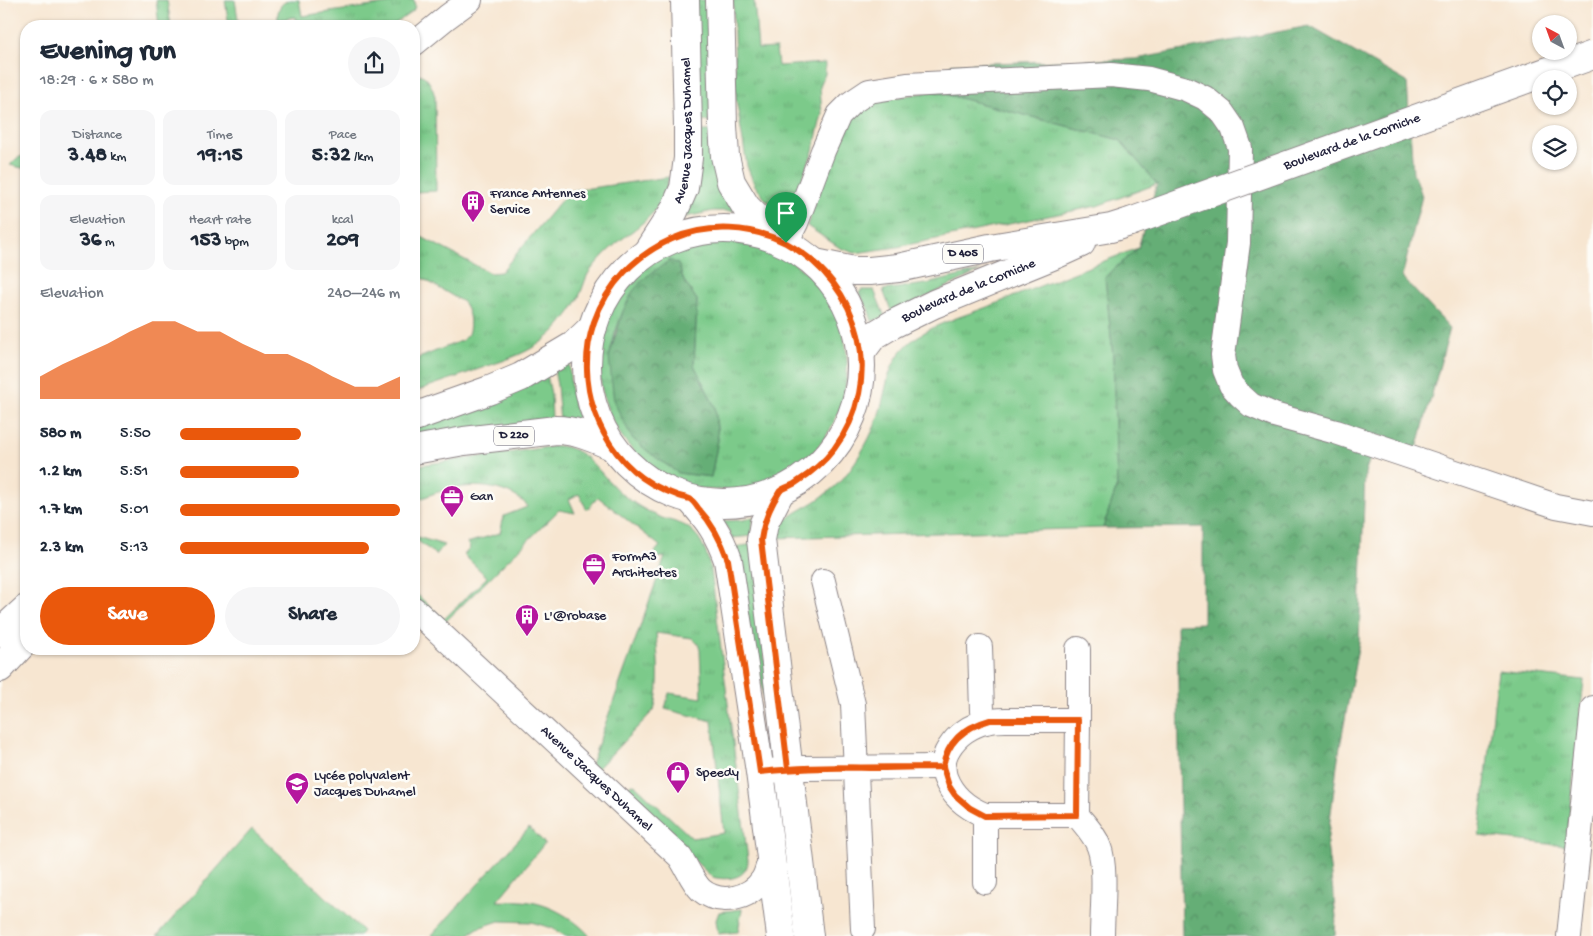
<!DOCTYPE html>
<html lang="en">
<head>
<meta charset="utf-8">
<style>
  :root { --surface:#fff; --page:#f6f6f7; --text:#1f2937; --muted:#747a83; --accent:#ea580c }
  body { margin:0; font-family:"Gochi Hand",sans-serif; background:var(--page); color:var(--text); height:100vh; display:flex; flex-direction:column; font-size:19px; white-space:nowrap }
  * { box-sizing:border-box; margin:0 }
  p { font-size:16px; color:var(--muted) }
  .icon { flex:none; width:28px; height:28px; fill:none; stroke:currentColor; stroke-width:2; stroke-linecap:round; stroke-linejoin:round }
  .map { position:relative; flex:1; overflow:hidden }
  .sheet { position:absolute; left:20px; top:20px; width:400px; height:635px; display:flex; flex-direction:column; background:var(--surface); border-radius:20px; box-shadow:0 1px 4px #0004 }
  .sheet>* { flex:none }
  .needle { width:32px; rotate:319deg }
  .fabs { position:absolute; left:1532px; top:15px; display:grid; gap:10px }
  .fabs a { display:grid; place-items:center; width:45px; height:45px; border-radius:50%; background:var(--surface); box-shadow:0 1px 4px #0004; font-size:25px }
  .pin { position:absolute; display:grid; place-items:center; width:42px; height:42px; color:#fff; margin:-51px -21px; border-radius:50% 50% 50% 0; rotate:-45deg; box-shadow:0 0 5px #0007 }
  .pin .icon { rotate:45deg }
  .round { display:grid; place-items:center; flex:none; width:52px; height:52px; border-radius:26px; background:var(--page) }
  .summary { display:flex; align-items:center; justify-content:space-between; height:85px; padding:0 20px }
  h1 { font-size:28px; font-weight:800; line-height:38px }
  .figures { display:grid; grid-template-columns:repeat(3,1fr); gap:8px; height:85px; padding:5px 20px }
  .figures div { display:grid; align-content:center; border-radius:12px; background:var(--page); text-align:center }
  .figures b { font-size:21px; font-weight:800 }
  .figures small { font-size:14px; font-weight:400 }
  .figures p { font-size:14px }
  .chart { height:140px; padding:10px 20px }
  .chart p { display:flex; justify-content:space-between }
  .chart svg { width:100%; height:90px; margin-top:5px; fill:var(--accent); opacity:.7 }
  .action { display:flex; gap:10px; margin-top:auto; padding:10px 20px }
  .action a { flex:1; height:58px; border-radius:30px; background:var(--accent); color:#fff; font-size:20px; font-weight:800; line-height:58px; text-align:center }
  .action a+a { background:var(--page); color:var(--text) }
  ul { padding:0 20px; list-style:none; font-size:16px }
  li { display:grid; grid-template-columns:80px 60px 1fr; align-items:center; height:38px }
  li i { height:12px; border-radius:6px; background:var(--accent) }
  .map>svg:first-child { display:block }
  .grass { fill:url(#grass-tufts); stroke:#4f7662; fill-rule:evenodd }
  .forest { fill:url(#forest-crowns); stroke:#446858 }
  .pitch { fill:#7cca8a; stroke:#4f7662 }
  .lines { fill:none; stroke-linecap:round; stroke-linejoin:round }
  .minor-casing { stroke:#8c8486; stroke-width:26 }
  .major-casing { stroke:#8c8486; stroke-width:30 }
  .minor { stroke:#fff; stroke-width:24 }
  .major { stroke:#fff; stroke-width:28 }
  .major-bridge-casing { stroke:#8c8486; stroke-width:30; stroke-linecap:butt }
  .major-bridge { stroke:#fff; stroke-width:28 }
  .route-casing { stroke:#fff; stroke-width:10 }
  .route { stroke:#ea580c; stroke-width:6 }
  .labels { text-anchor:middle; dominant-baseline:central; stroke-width:5; stroke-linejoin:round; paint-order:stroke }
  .shield { fill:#fdfcf7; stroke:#646373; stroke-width:1 }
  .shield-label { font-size:12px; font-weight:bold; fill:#22223b }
  .street-label { font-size:14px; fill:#22223b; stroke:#fdfcf7 }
  .poi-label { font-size:14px; fill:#22223b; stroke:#fdfcf7; text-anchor:start }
</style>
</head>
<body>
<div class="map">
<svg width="1593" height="936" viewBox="0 0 1593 936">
  <defs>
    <pattern id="grass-tufts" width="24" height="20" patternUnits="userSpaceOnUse" patternTransform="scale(1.25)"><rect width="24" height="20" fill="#7cca8a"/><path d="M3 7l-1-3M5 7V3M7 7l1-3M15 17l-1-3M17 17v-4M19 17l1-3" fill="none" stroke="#6bad78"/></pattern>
    <pattern id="forest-crowns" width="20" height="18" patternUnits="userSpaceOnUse" patternTransform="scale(1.25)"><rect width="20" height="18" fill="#65ae76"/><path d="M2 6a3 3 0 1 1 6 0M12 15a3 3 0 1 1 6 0" fill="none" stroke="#538d62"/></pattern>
  </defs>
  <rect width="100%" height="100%" fill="#fdfcf7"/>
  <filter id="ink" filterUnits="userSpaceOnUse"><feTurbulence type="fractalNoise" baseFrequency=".02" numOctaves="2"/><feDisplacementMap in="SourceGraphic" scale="10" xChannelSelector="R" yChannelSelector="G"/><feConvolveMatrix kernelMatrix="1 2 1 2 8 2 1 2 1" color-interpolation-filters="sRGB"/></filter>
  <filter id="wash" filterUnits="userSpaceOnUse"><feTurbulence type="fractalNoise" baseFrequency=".0096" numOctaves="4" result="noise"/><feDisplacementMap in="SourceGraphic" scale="20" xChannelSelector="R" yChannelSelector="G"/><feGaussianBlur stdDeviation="1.12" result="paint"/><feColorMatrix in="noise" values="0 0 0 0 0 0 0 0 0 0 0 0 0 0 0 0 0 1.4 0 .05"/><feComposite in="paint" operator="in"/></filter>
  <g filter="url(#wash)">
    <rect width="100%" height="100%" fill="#f7e6d1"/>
    <g class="grass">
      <polygon points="156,0 167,0 171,26 159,26"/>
      <polygon points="225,0 235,0 239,26 229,26"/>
      <path d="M289 0H299L302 16 393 3V0H414L415 6 413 11 392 26H296L295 17 278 20C277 9 280 4 289 0Z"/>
      <polygon points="691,0 714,0 717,121 694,122"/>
      <polygon points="733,0 754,0 758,49 776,48 778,66 825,63 825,74 820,86 822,114 813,151 788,215 779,212 765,199 754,184 747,166 736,99"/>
      <path d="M420 74C428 77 433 88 435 97L436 191 414 192V79Z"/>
      <polygon points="933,91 1120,140 1157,184 1097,206 897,247 855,253 840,248 807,226 839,133 852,114 871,102"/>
      <polygon points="694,131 717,131 734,211 713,211 686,217"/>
      <polygon points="26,154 26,169 10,165 16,159"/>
      <path d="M669 177C661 220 633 226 605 254 599 260 593 267 588 274 584 282 582 291 578 299 574 308 567 316 561 324 538 351 511 358 479 369 457 377 435 384 414 392V360L463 340C463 339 468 334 468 334 472 324 469 309 463 302L415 274 419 248 414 245V233L490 273 501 272 569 191Z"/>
      <path d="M726 241C896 255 882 493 715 490 692 489 668 480 650 466 568 403 589 273 690 245 702 242 714 242 726 241ZM678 264 684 281 697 300 694 365 715 407 718 440 711 477 678 473 650 453 632 438 609 357 615 333 623 311Z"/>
      <path d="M1138 248 1105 277 1113 356 1117 486 1103 528 775 538C780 517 803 510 819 499 828 492 838 485 845 476 859 458 872 436 879 414 885 396 886 376 896 359 901 351 908 343 917 337 937 323 966 315 990 306 1039 286 1089 267 1138 248Z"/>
      <polygon points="980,271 892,313 883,290 926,284"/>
      <polygon points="861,290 874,290 885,317 872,321 868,308 859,293"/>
      <polygon points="569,363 571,394 579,420 560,422 557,385 554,370"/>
      <polygon points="547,375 551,394 552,421 414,442 414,428"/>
      <path d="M556 446C586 445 601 477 622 494 634 504 648 512 662 518 671 521 683 523 690 529 703 539 707 555 711 570L748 860C748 879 727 881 712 877L626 796V789L632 784H634L692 838 724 833 712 721 665 709 669 693 702 698 700 650 698 644 692 638 656 633C658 658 661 685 654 710L596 770 591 764 665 557 649 559 660 546 598 497 587 510 579 494 569 499 575 513 559 510 443 624 414 599V592L444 619 487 577 464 555 470 548 467 543 500 533 504 516 527 507V505C505 484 470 483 442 491 433 493 423 498 414 502V466Z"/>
      <polygon points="753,517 752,536 732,538 723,521 743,520"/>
      <polygon points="414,536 444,545 436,555 418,541 414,544"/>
      <polygon points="754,544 774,754 771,750 761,681 743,599 735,547"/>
      <polygon points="1498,671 1584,680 1566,846 1479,836"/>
      <polygon points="742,909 738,932 718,934 716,920 719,912"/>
    </g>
    <g class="forest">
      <polygon points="1309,26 1407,82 1413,173 1417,181 1422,196 1402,277 1450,328 1417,449 1378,435 1365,473 1359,642 1338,758 1327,844 1336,916 1335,936 1182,936 1177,624 1203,623 1203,527 1103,528 1117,486 1113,356 1105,277 1138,248 1157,184 1120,140 933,91 951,64 1136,59"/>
      <polygon points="670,260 678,264 684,281 697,300 694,365 715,407 718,440 711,477 678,473 650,453 632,438 614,402 609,357 623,311 633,291 646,277"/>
    </g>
    <g class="pitch">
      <path d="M529 828 545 843 497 901C505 902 513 900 521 901 546 902 573 917 590 936H565L552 928 531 922 499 921 478 928 466 936H431Z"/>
      <polygon points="252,829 363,931 359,936 157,936"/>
    </g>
  </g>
  <g filter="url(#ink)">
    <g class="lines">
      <g class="minor-casing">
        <g id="minor">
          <polyline points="414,44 447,17 470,0"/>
          <polyline points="786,243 796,223 823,151 839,115 851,103 869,91 907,85 1111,75 1149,79 1186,89 1205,98 1222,112 1233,128 1240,148 1238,243 1223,355 1225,370 1231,385 1240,395 1251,405 1274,415 1336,432 1393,451 1556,506 1593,513"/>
          <polyline points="823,581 853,704 863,929"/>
          <path id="s1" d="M414 609 680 857C687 867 692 881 701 890 720 906 750 899 763 879 767 873 768 864 771 857"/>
          <polyline points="980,647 982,711 984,722"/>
          <path d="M1078 720 1077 815H985C967 808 952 796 945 777 942 766 943 757 949 748 957 735 971 725 986 722 995 719 1006 720 1016 720 1037 720 1057 720 1078 720Z"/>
          <polyline points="1078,720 1078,649"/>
          <polyline points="770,771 801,768 943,767"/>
          <path d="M1077 815C1085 825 1095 835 1099 847 1107 867 1102 913 1102 936"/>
          <polyline points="985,882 985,815"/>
          <polyline points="1569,936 1593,708"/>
        </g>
      </g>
      <g class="major-casing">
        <g id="major">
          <polyline points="720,0 723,126 725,156 731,182 746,207 777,238"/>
          <circle cx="724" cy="366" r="137"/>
          <path id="s2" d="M648 251 674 211 684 188 688 158V127L685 0"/>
          <polyline points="815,263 854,271 870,271 898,268 990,248 1111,228 1130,222"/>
          <path id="s3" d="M861 352 873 336 893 324 934 304 1059 253 1081 243"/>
          <polyline points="414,417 490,390 521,377 573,346 593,327"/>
          <path d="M414 450 464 441 556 430C576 430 593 438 612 446"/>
          <polyline points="780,492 764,523 761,540 809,936"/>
          <path d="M691 500C709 520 719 534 728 560L760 772 781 936"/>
          <polyline points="0,633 26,609"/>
          <polyline points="0,668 26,640"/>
        </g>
      </g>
      <use href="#minor" class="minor"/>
      <use href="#major" class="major"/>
      <g class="major-bridge-casing">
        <g id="major-bridge">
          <path id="s4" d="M1130 222 1593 55"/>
        </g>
      </g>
      <use href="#major-bridge" class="major-bridge"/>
    </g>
  </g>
  <g class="lines" filter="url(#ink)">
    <g class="route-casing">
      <path id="route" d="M786 243C751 226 709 223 672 239 636 255 607 284 594 322 574 381 597 451 652 484 661 489 670 493 679 496 683 497 687 498 690 499 693 501 696 505 698 508 712 523 721 540 728 560L760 772C821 766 882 768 943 767L949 786 955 795 970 808 985 816 1077 815 1078 720H990C965 727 947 741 943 767 918 767 894 768 869 768 842 767 815 767 788 769L761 540C763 525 767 514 774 501 776 498 778 494 780 491 785 487 792 486 797 482 811 473 824 462 834 449 886 379 862 284 786 243"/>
    </g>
    <use href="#route" class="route"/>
  </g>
  <defs>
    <g id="building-pin" transform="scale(1.25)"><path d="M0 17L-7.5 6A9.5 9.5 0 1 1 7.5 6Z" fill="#b5179e" stroke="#fdfcf7"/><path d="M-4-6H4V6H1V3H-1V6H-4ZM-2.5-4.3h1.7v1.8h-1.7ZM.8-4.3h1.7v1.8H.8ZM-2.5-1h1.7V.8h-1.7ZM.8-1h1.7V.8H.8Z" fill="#fff"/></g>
    <g id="office-pin" transform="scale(1.25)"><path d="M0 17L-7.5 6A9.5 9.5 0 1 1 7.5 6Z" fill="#b5179e" stroke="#fdfcf7"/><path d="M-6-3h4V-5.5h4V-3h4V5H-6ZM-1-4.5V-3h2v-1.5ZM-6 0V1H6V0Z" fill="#fff"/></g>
    <g id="shop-pin" transform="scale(1.25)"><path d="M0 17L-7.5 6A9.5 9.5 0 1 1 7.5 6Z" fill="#b5179e" stroke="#fdfcf7"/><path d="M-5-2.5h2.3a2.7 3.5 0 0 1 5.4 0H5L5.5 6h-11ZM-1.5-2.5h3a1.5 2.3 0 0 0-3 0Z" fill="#fff"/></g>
    <g id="school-pin" transform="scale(1.25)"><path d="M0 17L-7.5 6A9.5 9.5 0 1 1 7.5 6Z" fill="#b5179e" stroke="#fdfcf7"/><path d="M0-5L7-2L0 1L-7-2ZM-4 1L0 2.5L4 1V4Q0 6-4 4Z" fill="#fff"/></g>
  </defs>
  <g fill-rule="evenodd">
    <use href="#building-pin" x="473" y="202"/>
    <use href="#office-pin" x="452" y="497"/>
    <use href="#office-pin" x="594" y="565"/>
    <use href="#building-pin" x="527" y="616"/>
    <use href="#shop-pin" x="678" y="773"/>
    <use href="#school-pin" x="297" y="784"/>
  </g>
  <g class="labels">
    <g class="shield">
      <rect x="943" y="244.5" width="40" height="19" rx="4"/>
      <rect x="494" y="426.5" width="40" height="19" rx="4"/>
    </g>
    <g class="shield-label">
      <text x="963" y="254">D 405</text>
      <text x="514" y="436">D 220</text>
    </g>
    <g class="street-label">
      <text stroke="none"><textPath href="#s2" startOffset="130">Avenue Jacques Duhamel</textPath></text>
      <text stroke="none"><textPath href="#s4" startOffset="236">Boulevard de la Corniche</textPath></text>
      <text stroke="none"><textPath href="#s3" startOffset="126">Boulevard de la Corniche</textPath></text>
      <text stroke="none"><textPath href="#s1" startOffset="249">Avenue Jacques Duhamel</textPath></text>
    </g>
    <g class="poi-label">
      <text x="490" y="194">France Antennes<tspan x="490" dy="16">Service</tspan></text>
      <text x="470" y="497">Gan</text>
      <text x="612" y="557">FormA3<tspan x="612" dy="16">Architectes</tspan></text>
      <text x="544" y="616">L'@robase</text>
      <text x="696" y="773">Speedy</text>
      <text x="314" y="776">Lycée polyvalent<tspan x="314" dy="16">Jacques Duhamel</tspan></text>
    </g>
  </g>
</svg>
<div class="fabs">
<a><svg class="needle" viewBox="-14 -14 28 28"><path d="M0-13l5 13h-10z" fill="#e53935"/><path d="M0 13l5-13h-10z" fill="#747a83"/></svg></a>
<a><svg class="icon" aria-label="locate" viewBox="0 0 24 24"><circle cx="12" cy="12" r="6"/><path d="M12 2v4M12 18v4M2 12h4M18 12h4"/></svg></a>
<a><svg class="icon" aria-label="layers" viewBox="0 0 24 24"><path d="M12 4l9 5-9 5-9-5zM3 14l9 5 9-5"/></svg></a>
</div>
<div class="pin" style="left:786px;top:243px;background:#1e9e55"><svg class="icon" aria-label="arrive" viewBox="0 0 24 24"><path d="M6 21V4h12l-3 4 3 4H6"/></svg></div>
<section class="sheet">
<div class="summary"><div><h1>Evening run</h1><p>18:29 · 6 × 580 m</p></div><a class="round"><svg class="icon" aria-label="share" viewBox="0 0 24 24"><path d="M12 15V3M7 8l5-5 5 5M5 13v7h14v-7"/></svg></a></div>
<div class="figures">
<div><p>Distance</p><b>3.48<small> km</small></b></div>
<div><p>Time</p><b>19:15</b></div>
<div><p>Pace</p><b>5:32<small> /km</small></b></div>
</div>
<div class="figures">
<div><p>Elevation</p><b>36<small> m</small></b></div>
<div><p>Heart rate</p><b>153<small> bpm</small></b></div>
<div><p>kcal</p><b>209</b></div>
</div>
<div class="chart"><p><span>Elevation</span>240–246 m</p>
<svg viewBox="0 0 160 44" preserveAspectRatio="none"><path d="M0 44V33L10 27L20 22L30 17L40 11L50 6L60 6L70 11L80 11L90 17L100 22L110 22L120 27L130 33L140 38L150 38L160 33V44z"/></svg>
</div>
<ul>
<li><b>580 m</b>5:50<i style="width:55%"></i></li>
<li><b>1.2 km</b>5:51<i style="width:54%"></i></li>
<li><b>1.7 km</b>5:01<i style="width:100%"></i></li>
<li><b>2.3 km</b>5:13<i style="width:86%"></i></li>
</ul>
<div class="action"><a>Save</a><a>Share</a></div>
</section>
</div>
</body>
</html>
